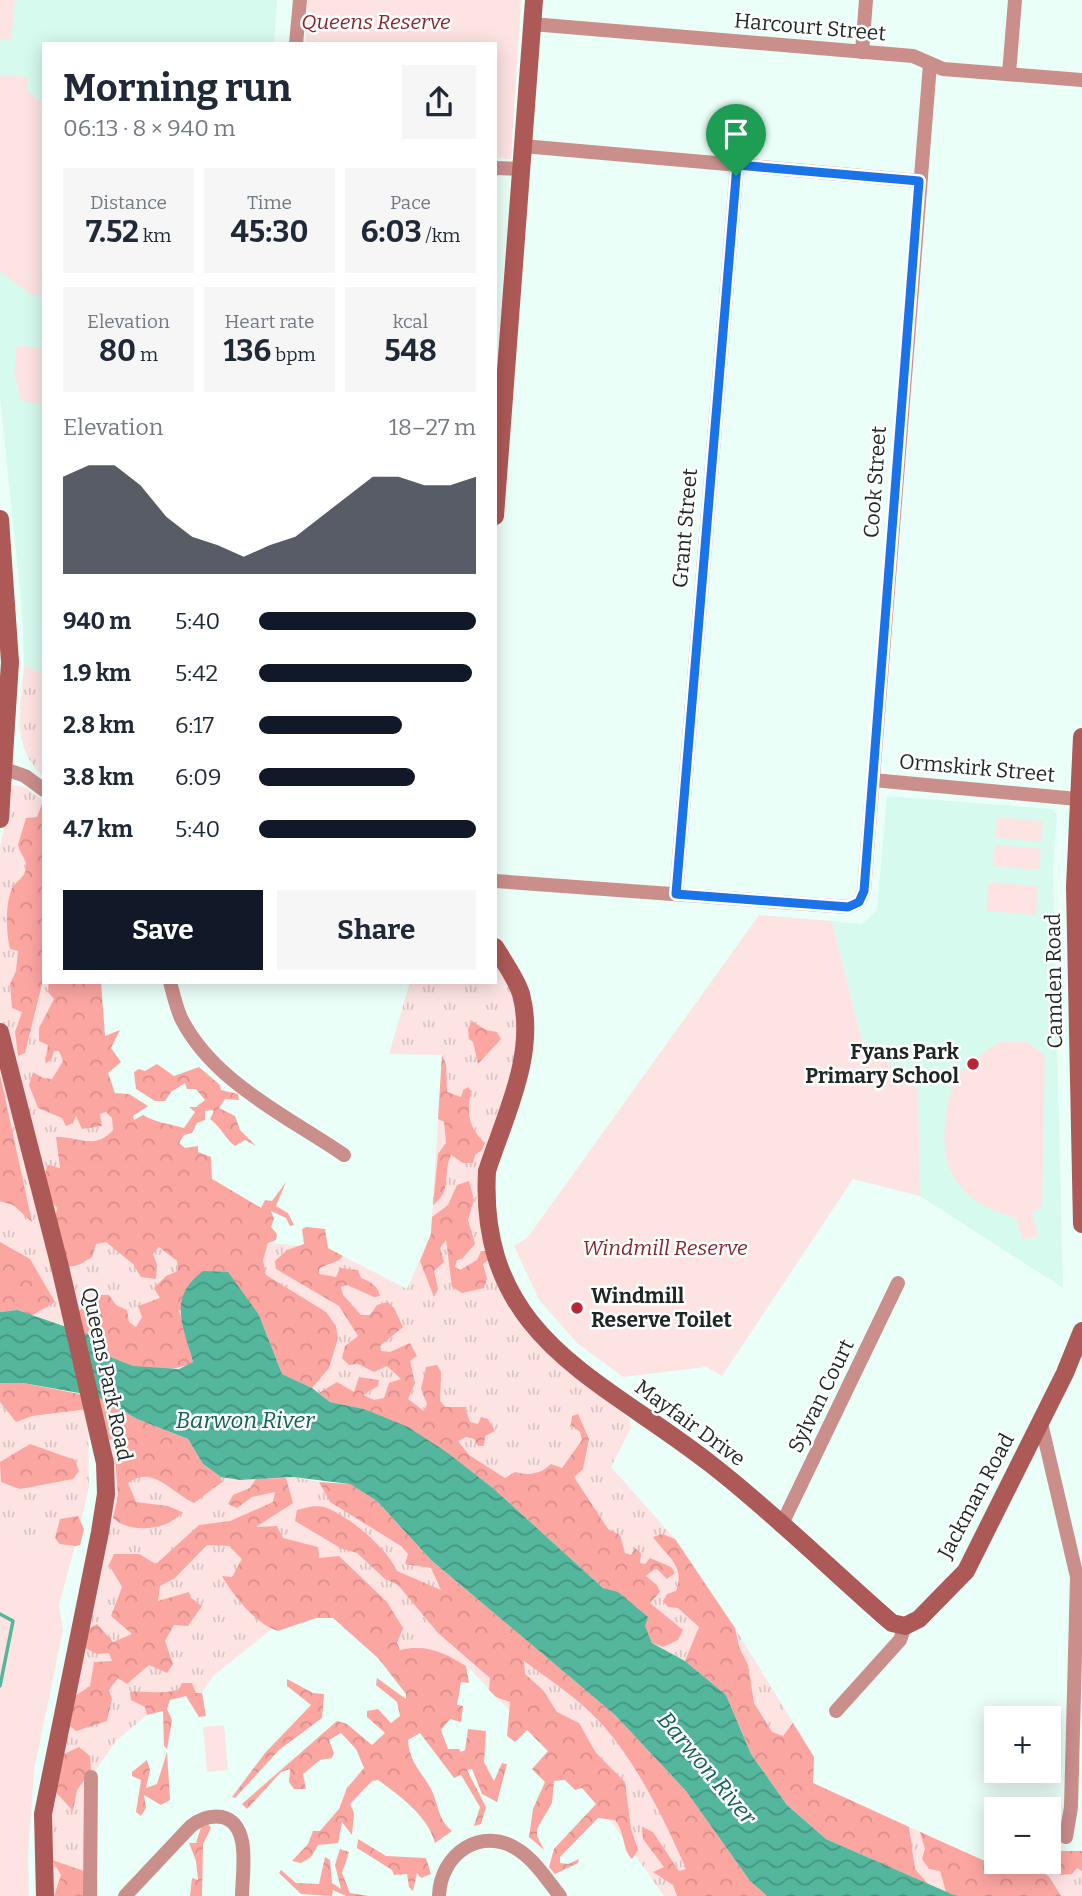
<!DOCTYPE html>
<html lang="en">
<head>
<meta charset="utf-8">
<style>
  :root { --surface:#fff; --page:#f6f6f7; --text:#1f2937; --muted:#747a83; --accent:#111827 }
  body { margin:0; font-family:Bitter,serif; background:var(--page); color:var(--text); height:100vh; display:flex; flex-direction:column; font-size:26px; white-space:nowrap }
  * { box-sizing:border-box; margin:0 }
  p { font-size:23px; color:var(--muted) }
  .icon { flex:none; width:38px; height:38px; fill:none; stroke:currentColor; stroke-width:2; stroke-linecap:round; stroke-linejoin:round }
  .map { position:relative; flex:1; overflow:hidden }
  .details { position:absolute; left:42px; top:42px; width:455px; height:942px; display:flex; flex-direction:column; background:var(--surface); border-radius:0px; box-shadow:0 4px 18px #0003 }
  .details>* { flex:none }
  .buttons { position:absolute; left:984px; top:1706px; display:grid; gap:14px }
  .buttons a { display:grid; place-items:center; width:77px; height:77px; border-radius:0px; background:var(--surface); box-shadow:0 4px 18px #0003; font-size:35px }
  .pin { position:absolute; display:grid; place-items:center; width:60px; height:60px; color:#fff; margin:-72px -30px; border-radius:50% 50% 50% 0; rotate:-45deg; box-shadow:0 0 7px #0007 }
  .pin .icon { rotate:45deg }
  .round { display:grid; place-items:center; flex:none; width:74px; height:74px; border-radius:0px; background:var(--page) }
  .head { display:flex; align-items:center; justify-content:space-between; height:119px; padding:0 21px }
  h1 { font-size:38px; font-weight:700; line-height:52px }
  .figures { display:grid; grid-template-columns:repeat(3,1fr); gap:10px; height:119px; padding:7px 21px }
  .figures div { display:grid; align-content:center; border-radius:0px; background:var(--page); text-align:center }
  .figures b { font-size:30px; font-weight:700 }
  .figures small { font-size:19px; font-weight:400 }
  .figures p { font-size:19px }
  .chart { height:196px; padding:14px 21px }
  .chart p { display:flex; justify-content:space-between }
  .chart svg { width:100%; height:126px; margin-top:7px; fill:var(--accent); opacity:.7 }
  .primary-button { display:flex; gap:14px; margin-top:auto; padding:14px 21px }
  .primary-button a { flex:1; height:80px; border-radius:0px; background:var(--accent); color:#fff; font-size:28px; font-weight:700; line-height:80px; text-align:center }
  .primary-button a+a { background:var(--page); color:var(--text) }
  ul { padding:0 21px; list-style:none; font-size:23px }
  li { display:grid; grid-template-columns:112px 84px 1fr; align-items:center; height:52px }
  li i { height:18px; border-radius:9px; background:var(--accent) }
  .map>svg:first-child { display:block }
  .built { fill:#d7faee }
  .grass { fill:url(#grass-tufts) }
  .forest { fill:url(#forest-crowns) }
  .park { fill:#fde4e3 }
  .water { fill:url(#water-waves) }
  .lines { fill:none; stroke-linecap:round; stroke-linejoin:round }
  .stream { stroke:#54b79d; stroke-width:3.5 }
  .street { stroke:#ca8e8b; stroke-width:14 }
  .secondary { stroke:#ad5957; stroke-width:18 }
  .route-casing { stroke:#fff; stroke-width:14 }
  .route { stroke:#1a73e8; stroke-width:9 }
  .poi-dot { fill:#b72632; stroke:#fff; stroke-width:2.5 }
  .labels { text-anchor:middle; dominant-baseline:central; stroke-width:5; stroke-linejoin:round; paint-order:stroke }
  .park-label { font-size:21px; font-style:italic; fill:#88262b; stroke:#fff }
  .street-label { font-size:21px; fill:#1e2724; stroke:#fff }
  .poi-label { font-size:21px; font-weight:bold; fill:#1e2724; stroke:#fff; text-anchor:end }
  .water-label { font-size:23px; font-style:italic; fill:#126250; stroke:#fff }
</style>
</head>
<body>
<div class="map">
<svg width="1082" height="1896" viewBox="0 0 1082 1896">
  <defs>
    <pattern id="grass-tufts" width="24" height="20" patternUnits="userSpaceOnUse" patternTransform="scale(1.75)"><rect width="24" height="20" fill="#fde4e3"/><path d="M3 7l-1-3M5 7V3M7 7l1-3M15 17l-1-3M17 17v-4M19 17l1-3" fill="none" stroke="#d8c4c3"/></pattern>
    <pattern id="forest-crowns" width="20" height="18" patternUnits="userSpaceOnUse" patternTransform="scale(1.75)"><rect width="20" height="18" fill="#fca6a2"/><path d="M2 6a3 3 0 1 1 6 0M12 15a3 3 0 1 1 6 0" fill="none" stroke="#d88f8b"/></pattern>
    <pattern id="water-waves" width="16" height="10" patternUnits="userSpaceOnUse" patternTransform="scale(1.75)"><rect width="16" height="10" fill="#54b79d"/><path d="M0 5q4-4 8 0t8 0" fill="none" stroke="#459580"/></pattern>
  </defs>
  <rect width="100%" height="100%" fill="#eafff8"/>
  <g class="built">
    <polygon points="0,0 277,0 274,44 44,44 44,674 24,666 22,609 0,398"/>
    <polygon points="887,796 1052,809 1057,815 1053,868 1063,1288 920,1196 918,1090 861,1038 832,921 862,924 877,910"/>
  </g>
  <g class="grass">
    <path d="M24 666 44 674V777C9 745 21 709 24 666Z"/>
    <path d="M12 785 25 787 44 802V982H101L105 1058 114 1105 216 1181 266 1211 268 1243 327 1248 407 1289 431 1234 442 1055 389 1054 410 982H495V963L513 993 519 1040 498 1117 482 1221 511 1311 556 1362 630 1419 631 1428 611 1467 675 1539 735 1628 814 1757 813 1783 987 1862 996 1859V1862H1048V1846L1052 1851 1082 1852V1896H956L877 1864 726 1695 685 1661 652 1643 645 1625 494 1489 330 1402C293 1374 237 1374 192 1363 128 1347 66 1320 0 1312V847Z"/>
    <polygon points="0,1383 88,1409 89,1487 75,1546 36,1541 0,1524"/>
    <polygon points="103,1427 240,1480 293,1477 319,1482 510,1623 767,1896 664,1896 613,1824 578,1783 467,1666 439,1696 322,1589 213,1676 202,1693 171,1695 116,1741 91,1777 83,1782 85,1896 54,1896 51,1813 114,1495 109,1440"/>
  </g>
  <g class="forest">
    <path d="M43 801 44 976 25 1053 18 1056 15 1032 22 1012 12 1008 10 984 16 971 18 951 10 949C6 932 5 905 12 888 17 879 27 877 26 865 26 859 19 852 18 845L26 818 37 817Z"/>
    <path d="M49 982H101L105 1036 120 1030 111 1048 121 1062 108 1073 115 1093 129 1094 148 1106 133 1116 134 1120 143 1115C155 1122 169 1124 184 1128L195 1112 189 1107H196L205 1100 196 1089H187L185 1083 171 1092 165 1101H155L136 1089 134 1072 139 1069 145 1071 157 1064 174 1076 199 1067 220 1085 221 1090 238 1094 239 1100 225 1099 219 1108 235 1116 240 1130 256 1146 245 1140 235 1146C226 1140 222 1128 210 1119L214 1111 211 1110 205 1111V1120L197 1123 192 1133 184 1135 179 1143 185 1148 198 1146V1152L211 1157 212 1179 261 1208 265 1200 272 1201 286 1182 276 1206 288 1213 294 1225 290 1226 286 1218 271 1211 274 1219 271 1227 277 1234 276 1240 268 1243 263 1260 266 1275 326 1312 336 1326 338 1338 329 1368 312 1388 282 1374 259 1315 179 1310 193 1363C170 1373 134 1371 112 1358 98 1350 104 1340 80 1331L76 1312 94 1303 97 1295H109L116 1305 127 1310 129 1322 136 1327 142 1317 138 1306 160 1298 154 1288 166 1276 178 1271 177 1261 159 1247 153 1254 157 1265 156 1279 141 1277 133 1264 106 1242 96 1244 92 1257C83 1263 75 1268 64 1266L54 1227 57 1208C46 1197 41 1180 48 1165L60 1168 56 1137C79 1136 94 1151 113 1130L112 1118 106 1112 100 1114 102 1126 82 1129 76 1116 73 1123 66 1126 62 1118 38 1108 29 1085 33 1072 43 1078 52 1079 63 1061 59 1051H54L51 1060 45 1063 48 1045 39 1041V1028L54 999 48 992Z"/>
    <polygon points="472,1021 486,1030 497,1032 501,1039 478,1064 473,1042 469,1039 468,1029"/>
    <path d="M442 1055 446 1064 447 1092 461 1097 463 1090 468 1087 471 1091C467 1112 467 1126 485 1143L482 1150 475 1155 473 1163H463L451 1155C442 1174 453 1191 433 1205L438 1154 446 1143 444 1122 438 1119Z"/>
    <polygon points="0,1075 32,1222 13,1205 0,1201"/>
    <polygon points="469,1181 474,1200 468,1220 475,1244 462,1259 457,1260 455,1267 460,1270 477,1260 481,1251 486,1251 492,1257 483,1264 487,1279 484,1288 462,1293 452,1287 446,1240 440,1248 444,1262 434,1271 438,1289 434,1297 420,1261 431,1234 432,1217 448,1205 457,1185"/>
    <path d="M306 1227 325 1229 328 1248 343 1256C337 1264 327 1263 319 1269V1274L336 1277 340 1268 358 1270 361 1278C371 1282 378 1286 380 1296L374 1297 347 1285 341 1287 343 1295 361 1315H370L377 1305 388 1302 394 1308 403 1327 380 1346 381 1351 390 1352 410 1343 417 1356 410 1361 415 1383 408 1399 424 1411 427 1404 421 1389 426 1367 437 1365 441 1372 440 1401 445 1407H465L470 1422 478 1424 481 1417 488 1419 495 1431 485 1436 484 1446H478L474 1439 466 1437 458 1441 469 1455 505 1478 515 1472C530 1476 540 1474 551 1464L562 1468 582 1440 580 1432 571 1425 572 1416 578 1414 589 1439 583 1469 574 1477 608 1529 620 1535 625 1553 631 1555 635 1548 641 1553 640 1563 645 1564 650 1558 671 1567 675 1573 667 1579 656 1568 646 1576 657 1585 660 1592 650 1603 683 1630 678 1640 663 1647 652 1643C643 1621 628 1595 603 1588L494 1489 448 1453 364 1409 330 1402 319 1393 337 1382 354 1392 359 1377 379 1380 378 1386 363 1395 374 1400 384 1398 389 1383 401 1379 387 1366 374 1372 358 1364 349 1365 342 1358 345 1346 358 1336 339 1306 276 1269 275 1261 287 1250 304 1244 302 1229Z"/>
    <polygon points="0,1242 30,1259 55,1302 31,1316 17,1310 0,1312"/>
    <polygon points="0,1383 23,1383 85,1395 88,1409 32,1416 16,1422 0,1402"/>
    <path d="M96 1396 137 1419 188 1439 203 1464 221 1477 222 1482 194 1503C172 1493 152 1464 128 1483L136 1502 168 1506 182 1512C168 1531 130 1534 113 1518L118 1496 115 1456 120 1444 115 1439 109 1440Z"/>
    <polygon points="30,1444 75,1460 79,1471 73,1479 20,1489 1,1482 0,1462"/>
    <path d="M286 1478 293 1503 256 1527 277 1526 283 1538 318 1547 319 1558 339 1556 387 1602 403 1628 397 1643 400 1650C425 1644 444 1652 466 1666L469 1683 461 1682 457 1705 463 1706 461 1722 450 1719 441 1730 448 1749H459L461 1752 465 1750 468 1729 486 1731 484 1762 494 1781 502 1763 507 1764 497 1802 482 1794 472 1769 467 1770 486 1807 481 1824 474 1826 480 1807 461 1775 454 1778 420 1733 408 1740C409 1763 423 1773 432 1791 439 1807 438 1819 452 1831L435 1843C428 1816 400 1796 378 1780L372 1781 350 1804 354 1813 352 1835 342 1822 338 1843 318 1845 311 1857 301 1863 292 1861 308 1844 313 1831H320L339 1809 347 1788 364 1768 356 1749 341 1733 329 1740 334 1753 332 1758 320 1760 303 1774 306 1789H294L289 1782 290 1769 281 1772 247 1809 242 1804 337 1721 347 1724 372 1745 385 1733 367 1717V1711L378 1709 391 1723 400 1716 397 1702 376 1685 377 1678 406 1699V1694L378 1658 333 1618H316L278 1631C255 1624 233 1595 222 1576L232 1577 242 1559 229 1546 207 1545 175 1578 160 1586 158 1601 189 1592 191 1598 202 1606 188 1626 174 1625 165 1641 173 1664 167 1673 149 1665 127 1684 118 1678 109 1690 112 1699 107 1721 76 1731 70 1726 75 1696 90 1686 94 1662 112 1661 109 1653 97 1654 83 1647 86 1630 97 1624 113 1642 132 1634 111 1616 122 1587 109 1565 114 1554H139L156 1564 199 1525 230 1521 273 1502 275 1492 252 1497 237 1508 228 1504 233 1495 250 1488 256 1479Z"/>
    <path d="M319 1482 350 1484 377 1501 431 1560 615 1715 686 1791 750 1881 767 1896H677L673 1885 653 1872 664 1867 643 1839 642 1827 653 1832 679 1871 686 1869C665 1820 631 1751 592 1714 572 1694 547 1678 524 1661L525 1674 543 1690 557 1712 579 1723 596 1753 625 1782 631 1829 638 1850 632 1859C622 1849 625 1832 615 1820L598 1818 560 1857V1863L568 1864 579 1859 578 1863 555 1874 549 1867 554 1849 596 1804 582 1788 575 1790 565 1780 554 1781 552 1803 537 1829V1836L544 1850 529 1837 533 1809 545 1782 532 1769 548 1751 527 1730 515 1742 507 1736 510 1702 496 1697 489 1690 490 1678 438 1633 398 1585 385 1579 357 1553 342 1549 295 1521 297 1510C305 1508 315 1505 324 1507 348 1515 387 1548 397 1571L441 1590 431 1568 405 1564 408 1554 401 1546 330 1502Z"/>
    <polygon points="78,1516 84,1529 80,1545 63,1549 55,1538 60,1519"/>
    <path d="M662 1534 675 1539 735 1628 739 1647 748 1665 754 1703 772 1732 783 1736 793 1723 814 1757 813 1783 909 1827 915 1869 928 1884 826 1839 787 1805 751 1754 726 1695 685 1661 699 1627 678 1608 668 1607 663 1601 667 1594 676 1591C686 1565 666 1556 653 1537Z"/>
    <polygon points="287,1679 313,1693 324,1694 322,1718 279,1750 235,1798 232,1797 265,1753 311,1705 287,1686"/>
    <path d="M182 1683H192L196 1693H202L206 1716 199 1717 186 1696 170 1700 167 1709 172 1720 167 1749 164 1746 163 1711 147 1715 145 1707 131 1700 130 1692C148 1690 157 1695 178 1690Z"/>
    <polygon points="79,1747 90,1756 91,1771 77,1790 73,1811 53,1789 60,1756"/>
    <polygon points="167,1752 170,1800 161,1805 144,1795 146,1808 141,1816 136,1812 141,1780 132,1776 132,1772 147,1760 150,1770 146,1788 157,1784"/>
    <polygon points="207,1823 211,1828 203,1844 202,1896 190,1896 192,1878 198,1880 196,1861 189,1843 196,1843 202,1824"/>
    <polygon points="920,1832 987,1862 996,1859 996,1862 1006,1862 1011,1872 1035,1864 1050,1878 1061,1896 956,1896 946,1892 940,1871 929,1869 922,1859 925,1849"/>
    <polygon points="358,1839 386,1856 426,1858 431,1874 421,1878 417,1873 413,1891 409,1887 407,1874 394,1875 392,1870 357,1848"/>
    <polygon points="340,1849 349,1852 342,1873 350,1893 369,1896 346,1896 333,1890 332,1896 301,1894 279,1873 281,1870 296,1883 319,1884 325,1857 330,1860 332,1883 341,1889 335,1865"/>
    <polygon points="1052,1851 1082,1851 1082,1871 1077,1868 1072,1874 1060,1875 1048,1858"/>
    <polygon points="52,1860 84,1871 85,1896 54,1896 61,1875"/>
  </g>
  <g class="park">
    <polygon points="0,0 15,0 11,40 0,39"/>
    <polygon points="308,0 521,0 511,159 495,158 495,44 305,44"/>
    <polygon points="0,75 27,77 28,92 44,104 44,296 32,296 0,272"/>
    <polygon points="17,345 44,349 44,404 21,401 14,371"/>
    <polygon points="997,817 1043,821 1041,842 995,838"/>
    <polygon points="995,845 1041,849 1039,870 993,866"/>
    <polygon points="989,882 1038,886 1036,915 986,911"/>
    <polygon points="759,915 832,921 861,1038 918,1090 920,1196 853,1179 722,1376 706,1367 623,1377 577,1343 539,1300 514,1246 528,1237"/>
    <path d="M1001 1041 1026 1042 1045 1055 1042 1207 1032 1213 1038 1236 1023 1240 1016 1218C968 1205 940 1179 945 1126 946 1111 949 1092 956 1079 967 1062 984 1052 1001 1041Z"/>
    <polygon points="0,1524 36,1541 75,1546 59,1605 63,1630 34,1770 28,1855 29,1896 0,1896"/>
    <polygon points="224,1725 228,1770 207,1772 203,1727"/>
  </g>
  <path class="water" d="M203 1271 228 1272 259 1315 282 1374 312 1388 330 1402 364 1409 408 1427 448 1453 494 1489 603 1588 618 1592 648 1617 645 1626 652 1643 685 1661 726 1695 751 1754 787 1805 826 1839 956 1896H767L750 1881 686 1791 615 1715 431 1560 377 1501 350 1484 293 1477 240 1480 221 1477 203 1464 188 1439 137 1419 96 1396 23 1383H0V1312L17 1310 96 1337 110 1357 133 1366 179 1369 193 1362C183 1325 167 1298 203 1271Z"/>
  <g class="lines">
    <polyline class="stream" points="0,1614 13,1621 0,1686"/>
    <g class="street">
      <polyline points="532,24 913,56 943,69 1082,80"/>
      <polyline points="296,44 300,0"/>
      <polyline points="862,52 866,0"/>
      <polyline points="1009,74 1015,0"/>
      <polyline points="523,146 919,181"/>
      <polyline points="495,168 521,169"/>
      <polyline points="5,769 25,776 44,790"/>
      <polyline points="873,780 1077,799"/>
      <polyline points="495,881 848,907 859,902 864,891 930,64"/>
      <polyline points="676,894 737,165"/>
      <path d="M170 982C173 993 176 1007 181 1018 213 1082 287 1116 344 1155"/>
      <polyline points="1041,1423 1077,1577 1071,1807 1066,1837"/>
      <polyline points="781,1526 898,1283"/>
      <polyline points="836,1711 900,1640 905,1626"/>
      <polyline points="90,1896 91,1777"/>
      <path d="M125 1896 191 1826C200 1819 210 1815 222 1817 252 1824 242 1873 242 1896"/>
      <path d="M439 1896C440 1854 482 1824 520 1851 536 1862 548 1881 560 1896"/>
    </g>
    <g class="secondary">
      <polyline points="495,516 534,0"/>
      <polyline points="0,519 10,662 0,819"/>
      <polyline points="1082,737 1075,887 1082,1224"/>
      <path d="M495 947C504 962 516 978 521 994 537 1054 505 1115 487 1171 478 1339 602 1378 712 1465 775 1514 832 1571 892 1623L905 1626 919 1619 966 1571 1065 1373 1082 1331"/>
      <polyline points="0,1032 60,1267 105,1463 106,1494 100,1532 43,1814 45,1896"/>
    </g>
  </g>
  <g class="lines">
    <g class="route-casing">
      <polygon id="route" points="737,165 919,181 864,891 859,902 848,907 676,894"/>
    </g>
    <use href="#route" class="route"/>
  </g>
  <g class="poi-dot">
    <circle cx="973" cy="1064" r="7"/>
    <circle cx="577" cy="1308" r="7"/>
  </g>
  <g class="labels">
    <g class="park-label">
      <text x="376" y="22">Queens Reserve</text>
      <text x="665" y="1248">Windmill Reserve</text>
    </g>
    <g class="street-label">
      <text transform="translate(810 27) rotate(5)">Harcourt Street</text>
      <text transform="translate(875 482) rotate(-86)">Cook Street</text>
      <text transform="translate(685 528) rotate(-85)">Grant Street</text>
      <text transform="translate(977 768) rotate(5)">Ormskirk Street</text>
      <text transform="translate(1054 981) rotate(-91)">Camden Road</text>
      <text transform="translate(107 1374) rotate(78)">Queens Park Road</text>
      <text transform="translate(821 1396) rotate(-64)">Sylvan Court</text>
      <text transform="translate(690 1423) rotate(36)">Mayfair Drive</text>
      <text transform="translate(976 1496) rotate(-62)">Jackman Road</text>
    </g>
    <g class="poi-label">
      <text x="959" y="1052">Fyans Park<tspan x="959" dy="24">Primary School</tspan></text>
      <text x="591" y="1296" text-anchor="start">Windmill<tspan x="591" dy="24">Reserve Toilet</tspan></text>
    </g>
    <g class="water-label">
      <text x="245" y="1420">Barwon River</text>
      <text transform="translate(707 1768) rotate(50)">Barwon River</text>
    </g>
  </g>
</svg>
<div class="buttons">
<a>+</a>
<a>−</a>
</div>
<div class="pin" style="left:736px;top:176px;background:#1e9e55"><svg class="icon" aria-label="arrive" viewBox="0 0 24 24"><path d="M6 21V4h12l-3 4 3 4H6"/></svg></div>
<section class="details">
<div class="head"><div><h1>Morning run</h1><p>06:13 · 8 × 940 m</p></div><a class="round"><svg class="icon" aria-label="share" viewBox="0 0 24 24"><path d="M12 15V3M7 8l5-5 5 5M5 13v7h14v-7"/></svg></a></div>
<div class="figures">
<div><p>Distance</p><b>7.52<small> km</small></b></div>
<div><p>Time</p><b>45:30</b></div>
<div><p>Pace</p><b>6:03<small> /km</small></b></div>
</div>
<div class="figures">
<div><p>Elevation</p><b>80<small> m</small></b></div>
<div><p>Heart rate</p><b>136<small> bpm</small></b></div>
<div><p>kcal</p><b>548</b></div>
</div>
<div class="chart"><p><span>Elevation</span>18–27 m</p>
<svg viewBox="0 0 160 44" preserveAspectRatio="none"><path d="M0 44V10L10 6L20 6L30 13L40 24L50 31L60 34L70 38L80 34L90 31L100 24L110 17L120 10L130 10L140 13L150 13L160 10V44z"/></svg>
</div>
<ul>
<li><b>940 m</b>5:40<i style="width:100%"></i></li>
<li><b>1.9 km</b>5:42<i style="width:98%"></i></li>
<li><b>2.8 km</b>6:17<i style="width:66%"></i></li>
<li><b>3.8 km</b>6:09<i style="width:72%"></i></li>
<li><b>4.7 km</b>5:40<i style="width:100%"></i></li>
</ul>
<div class="primary-button"><a>Save</a><a>Share</a></div>
</section>
</div>
</body>
</html>
